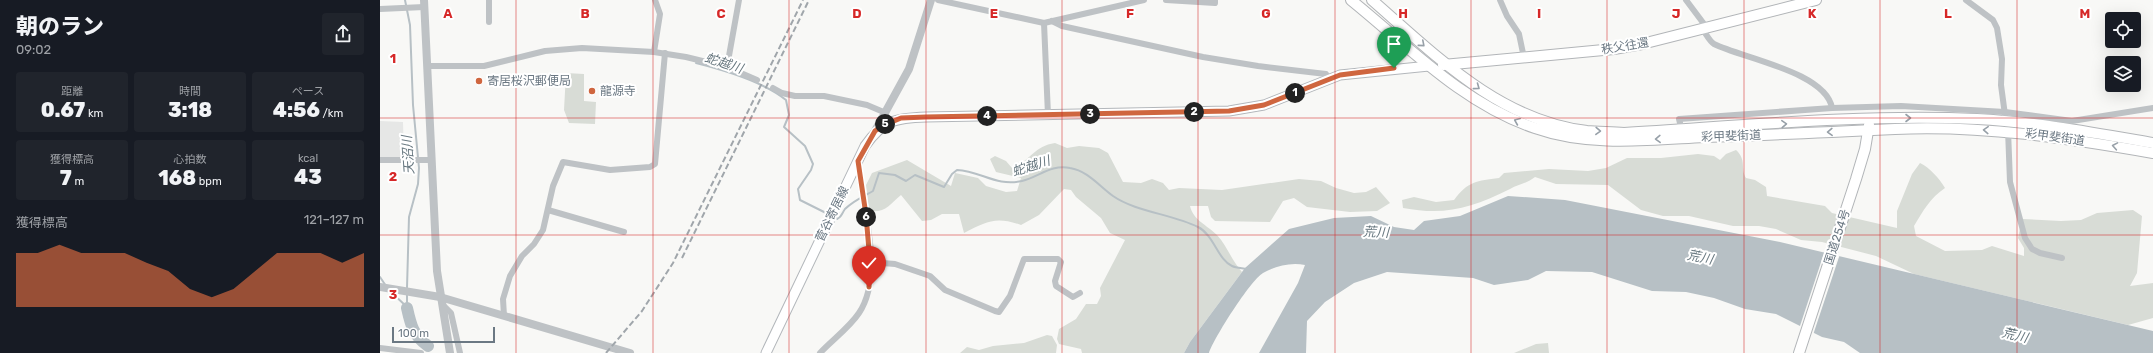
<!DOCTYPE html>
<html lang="ja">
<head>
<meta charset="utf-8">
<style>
  :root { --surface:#171b24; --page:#20242c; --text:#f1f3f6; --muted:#9ea1a6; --accent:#cf663f }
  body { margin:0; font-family:Rubik,"Noto Sans JP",sans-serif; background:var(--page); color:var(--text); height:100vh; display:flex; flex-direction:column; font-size:15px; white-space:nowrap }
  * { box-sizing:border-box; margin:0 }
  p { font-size:13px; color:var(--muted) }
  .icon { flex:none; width:22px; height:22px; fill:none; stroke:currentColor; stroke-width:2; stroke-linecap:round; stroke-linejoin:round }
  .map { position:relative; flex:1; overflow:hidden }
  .sheet { display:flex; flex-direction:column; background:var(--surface); width:380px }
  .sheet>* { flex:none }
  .buttons { position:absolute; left:1725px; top:12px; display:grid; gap:8px }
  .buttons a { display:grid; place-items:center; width:36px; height:36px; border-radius:4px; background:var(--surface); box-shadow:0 4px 16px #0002; font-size:20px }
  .scale { position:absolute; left:12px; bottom:10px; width:103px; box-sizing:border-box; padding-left:4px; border:2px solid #6b7883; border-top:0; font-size:11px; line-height:14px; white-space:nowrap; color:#6b7883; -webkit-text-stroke:3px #fff; paint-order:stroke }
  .pin { position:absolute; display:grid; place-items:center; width:34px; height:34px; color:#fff; margin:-41px -17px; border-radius:50% 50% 50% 0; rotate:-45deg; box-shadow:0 0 4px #0007 }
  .pin .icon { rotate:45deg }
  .km { position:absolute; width:20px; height:20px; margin:-10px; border-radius:50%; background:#222; color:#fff; font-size:11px; line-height:20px; text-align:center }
  .round { display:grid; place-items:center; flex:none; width:42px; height:42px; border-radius:4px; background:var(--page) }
  .overview { display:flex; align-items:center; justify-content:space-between; height:68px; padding:0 16px }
  h1 { font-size:22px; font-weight:800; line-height:30px }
  .metrics { display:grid; grid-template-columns:repeat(3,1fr); gap:6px; height:68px; padding:4px 16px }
  .metrics div { display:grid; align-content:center; border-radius:4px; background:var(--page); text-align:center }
  .metrics b { font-size:20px; font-weight:800 }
  .metrics small { font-size:11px; font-weight:400 }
  .metrics p { font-size:11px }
  .chart { height:112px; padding:8px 16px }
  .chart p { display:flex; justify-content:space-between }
  .chart svg { width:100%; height:72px; margin-top:4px; fill:var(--accent); opacity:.7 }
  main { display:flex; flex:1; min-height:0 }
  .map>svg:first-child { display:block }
  .built { fill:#e6e7e6 }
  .green { fill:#d8dcd6 }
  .water { fill:#b7c0c5 }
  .pier { fill:#f8f8f6 }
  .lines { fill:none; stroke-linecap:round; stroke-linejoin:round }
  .stream { stroke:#b7c0c5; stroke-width:2 }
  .river { stroke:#b7c0c5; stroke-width:12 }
  .secondary-casing { stroke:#b3b7bb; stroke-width:11 }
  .trunk-casing { stroke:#b2b5b8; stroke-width:12 }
  .minor { stroke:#bec2c5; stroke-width:6 }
  .tertiary { stroke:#bec2c5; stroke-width:8 }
  .secondary { stroke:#fff; stroke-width:9 }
  .trunk { stroke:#fff; stroke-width:10 }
  .rail { stroke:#a0a6ab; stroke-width:2; stroke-dasharray:6 3; stroke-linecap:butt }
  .oneway { stroke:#97a0a8 }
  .route-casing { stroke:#fff; stroke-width:8 }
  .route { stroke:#cf663f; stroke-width:5 }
  .grid { fill:none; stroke:#d62828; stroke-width:1; stroke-opacity:0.55 }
  .poi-dot { fill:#cf663f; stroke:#fff; stroke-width:1.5 }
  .labels { text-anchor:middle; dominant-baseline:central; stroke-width:4; stroke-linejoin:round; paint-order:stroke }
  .street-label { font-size:12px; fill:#6b7883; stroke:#fff }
  .poi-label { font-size:12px; fill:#6b7883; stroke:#fff; text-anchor:start }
  .water-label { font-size:13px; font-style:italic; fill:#67777f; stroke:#fff }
  .grid-label { font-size:13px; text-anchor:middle; font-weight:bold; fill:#d62828; stroke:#fff; stroke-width:4; stroke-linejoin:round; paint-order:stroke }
</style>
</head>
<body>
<main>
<section class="sheet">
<div class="overview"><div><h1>朝のラン</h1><p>09:02</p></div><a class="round"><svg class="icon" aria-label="share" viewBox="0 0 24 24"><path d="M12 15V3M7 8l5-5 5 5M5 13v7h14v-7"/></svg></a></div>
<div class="metrics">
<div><p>距離</p><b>0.67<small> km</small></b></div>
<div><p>時間</p><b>3:18</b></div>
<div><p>ペース</p><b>4:56<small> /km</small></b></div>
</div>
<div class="metrics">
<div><p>獲得標高</p><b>7<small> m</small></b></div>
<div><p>心拍数</p><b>168<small> bpm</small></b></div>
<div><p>kcal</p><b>43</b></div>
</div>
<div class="chart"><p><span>獲得標高</span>121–127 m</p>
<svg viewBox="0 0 160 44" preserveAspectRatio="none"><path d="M0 44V11L10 11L20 6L30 11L40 11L50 11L60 17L70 22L80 33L90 38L100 33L110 22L120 11L130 11L140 11L150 17L160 11V44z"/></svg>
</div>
</section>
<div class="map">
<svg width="1773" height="353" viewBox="0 0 1773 353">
  <rect width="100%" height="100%" fill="#f8f8f6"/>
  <polygon class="built" points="0,121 23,122 24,158 0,158"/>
  <g class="green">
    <polygon points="186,73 204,74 204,101 216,102 215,124 189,123 184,110"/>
    <path d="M675 143 687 148 699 146 719 148 728 153 743 182 761 183 772 179 783 183 789 190 799 188 842 190 919 179 941 181 956 188 974 193 986 192 996 187 1010 203 997 211 970 212 927 207 914 198 903 201 890 222 835 221 831 217 828 206H810C813 220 827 225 837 235 847 246 852 261 862 272L810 342 804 353H702L701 349 679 344 677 339 679 329 696 319 706 304H717L721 296 720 288 745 240 730 233 721 218 696 197 691 190 684 189 659 215 641 225C616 216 607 221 584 233L579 214H562L551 220 542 221 521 195C509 205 506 213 489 211L486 185 492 173 527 160 571 186 575 173 598 178 606 186 626 192 637 191 641 178 616 172 610 159 615 156 626 161 632 168C649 163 653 146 675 143Z"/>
    <path d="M1356 150C1367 160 1360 168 1366 178L1375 180 1386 187 1387 196 1445 206 1452 213 1517 228V211L1532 174 1540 163C1550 168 1559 178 1565 188 1550 198 1543 211 1534 226L1536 236 1565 251 1602 250 1612 246 1644 256V248L1638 238 1642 219 1681 221 1701 220 1717 213 1753 210 1762 216 1757 273 1750 286 1773 283V318L1748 325 1534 274 1496 256 1442 242 1421 240 1396 229 1379 226H1353L1309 216H1283L1261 210 1228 185 1176 184 1155 177C1146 184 1139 184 1130 189 1091 208 1066 216 1023 208L1022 200 1034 197 1056 202 1074 200C1088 181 1097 181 1119 178L1124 173 1169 169 1208 171 1226 168 1247 158H1281L1318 154 1334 156 1340 160 1346 154Z"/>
    <polygon points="667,335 672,336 677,345 676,353 580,353 587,347 599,350 613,346 644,343"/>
    <polygon points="1168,343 1169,353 1134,353 1156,344"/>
  </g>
  <path class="water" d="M1128 196 1185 200 1400 242 1773 331V353H1480L1464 342 1442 337 1396 314 1365 309 1334 298 1306 292 1272 291 1212 272 1166 271 1148 280 1114 285 1093 278 1007 272 974 283 945 302 927 321 926 353H879L918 283 925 265C911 262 895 266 883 273 870 281 834 338 829 353H804L810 342 865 268 909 229 954 218 991 216 1014 227 1034 230 1044 221 1080 216Z"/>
  <polygon class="pier" points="1445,250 1460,254 1433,335 1419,329"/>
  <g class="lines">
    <g class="stream">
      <polyline points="25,0 30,25 33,105 39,168 38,184 29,217 27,288"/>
      <path d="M316 63C344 70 384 82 406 100L409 115 404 127 425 146 433 164 431 170 418 189 420 200 450 215"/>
      <path d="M454 217 457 219C462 217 462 213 465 209 473 201 484 196 493 191L499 173 515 175 526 181 535 175 564 187 572 174 577 170C601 171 616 187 642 181 659 177 671 164 690 168 708 171 719 186 733 196 756 212 792 214 818 227 834 235 838 260 852 266 856 268 862 268 867 269"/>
      <polyline points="0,277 6,286"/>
      <polyline points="10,291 27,307"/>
      <polyline points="27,293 27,308"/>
    </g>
    <path class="river" d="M27 308C31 326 33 335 48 346"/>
    <g class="secondary-casing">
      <path id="secondary" d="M386 353 485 146C503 120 516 118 546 117L849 111 884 105 960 75 1049 66"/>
    </g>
    <g class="trunk-casing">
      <g id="trunk">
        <path d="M971 0C1028 46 1083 104 1155 128 1209 147 1267 140 1324 137 1387 135 1451 132 1515 129 1602 125 1687 138 1773 153"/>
        <path d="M992 0C1055 55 1120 121 1207 131 1219 132 1232 132 1244 133 1361 126 1479 114 1597 119 1656 122 1715 133 1773 143"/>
        <polyline points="1063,65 1234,49 1262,44 1436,0"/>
        <polyline points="1419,353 1476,179 1485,149 1489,125"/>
      </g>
    </g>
    <g class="minor">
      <polyline points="109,0 109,22"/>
      <polyline points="558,0 664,23 764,0"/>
      <polyline points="786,0 835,3 835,0"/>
      <polyline points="1120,0 1127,16 1139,34 1144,58"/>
      <polyline points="1306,0 1327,28"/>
      <polyline points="1586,0 1613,20 1617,28 1622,59 1621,85 1625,115"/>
      <polyline points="0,9 44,7"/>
      <polyline points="672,21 682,26 823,57 878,66 946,74 950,79"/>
      <polyline points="664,23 668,115"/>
      <path d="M1323 30C1326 34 1330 42 1334 44 1362 58 1446 72 1452 108"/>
      <polyline points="274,52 280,14 275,0"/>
      <polyline points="47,66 104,66 165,51 202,48 274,52 306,57 347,67 377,80"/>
      <polyline points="347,67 359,0"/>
      <polyline points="393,88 402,93 415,96 444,96 487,105 506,113"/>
      <polyline points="1628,130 1630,182 1645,238 1652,249 1660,253 1682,258"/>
      <polyline points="1302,131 1299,119 1452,108 1521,106 1625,112 1692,121 1773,108"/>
      <polyline points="0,160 50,160"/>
      <polyline points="168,210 244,232"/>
      <polyline points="490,262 515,264 550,276 565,290 615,311 619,312 630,296 644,259 678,259 681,262 675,281 676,286 693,297 700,293"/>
      <polyline points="62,304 71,313 80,353"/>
      <polyline points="124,316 123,299 130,276 142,256 154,244 163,230 173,186 183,162 230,170 270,167 275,164 285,53"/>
      <polyline points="0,348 41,353"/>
      <path d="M440 353C452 340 469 328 479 313 505 274 482 207 478 163"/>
    </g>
    <g class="tertiary">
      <polyline points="44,0 57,271 70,353"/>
      <polyline points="495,131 529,69 551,0"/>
      <polyline points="0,287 60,297 250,353"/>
    </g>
    <use href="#secondary" class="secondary"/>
    <use href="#trunk" class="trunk"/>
    <g class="rail">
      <polyline points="302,258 429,0"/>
      <polyline points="226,353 262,311 293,263 423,0"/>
    </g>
  </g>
  <defs><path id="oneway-chevron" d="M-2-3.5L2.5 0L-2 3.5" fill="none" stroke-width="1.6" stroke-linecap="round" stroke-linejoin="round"/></defs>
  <g class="oneway">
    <use href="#oneway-chevron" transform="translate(1042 44) rotate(41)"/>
    <use href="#oneway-chevron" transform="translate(1097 87) rotate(36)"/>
    <use href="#oneway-chevron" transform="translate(1528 118)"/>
    <use href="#oneway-chevron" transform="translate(1137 121) rotate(-157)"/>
    <use href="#oneway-chevron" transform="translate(1404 124) rotate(-3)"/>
    <use href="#oneway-chevron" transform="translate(1606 130) rotate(-177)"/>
    <use href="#oneway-chevron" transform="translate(1218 131) rotate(2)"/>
    <use href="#oneway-chevron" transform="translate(1450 132) rotate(178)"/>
    <use href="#oneway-chevron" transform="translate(1278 139) rotate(178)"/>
    <use href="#oneway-chevron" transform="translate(1735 146) rotate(-170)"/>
  </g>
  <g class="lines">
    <g class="route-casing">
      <polyline id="route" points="489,287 490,262 486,215 478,161 495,131 502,126 521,118 546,117 849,111 884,105 960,75 1014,68"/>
    </g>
    <use href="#route" class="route"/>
  </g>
  <path class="grid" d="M136 0V353M273 0V353M409 0V353M546 0V353M682 0V353M818 0V353M955 0V353M1091 0V353M1227 0V353M1364 0V353M1500 0V353M1637 0V353M0 118H1773M0 235H1773"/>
  <g class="poi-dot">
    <circle cx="99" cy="81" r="4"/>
    <circle cx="212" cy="91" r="4"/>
  </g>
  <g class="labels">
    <g class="street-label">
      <text transform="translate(1245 46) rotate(-9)">秩父往還</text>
      <text transform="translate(1351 136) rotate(-2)">彩甲斐街道</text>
      <text transform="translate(1675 137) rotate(8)">彩甲斐街道</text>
      <text transform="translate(452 214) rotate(-64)">菅谷寄居線</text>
      <text transform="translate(1457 237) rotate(-72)">国道254号</text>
    </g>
    <g class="poi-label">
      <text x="107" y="81">寄居桜沢郵便局</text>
      <text x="220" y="91">龍源寺</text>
    </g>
    <g class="water-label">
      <text transform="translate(344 63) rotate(18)">蛇越川</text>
      <text transform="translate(28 155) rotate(-94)">天沼川</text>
      <text transform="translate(651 166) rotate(-18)">蛇越川</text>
      <text transform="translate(996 232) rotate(2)">荒川</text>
      <text transform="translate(1320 257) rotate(11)">荒川</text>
      <text transform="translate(1635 335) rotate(13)">荒川</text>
    </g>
  </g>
  <g class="grid-label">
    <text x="68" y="18">A</text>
    <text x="205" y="18">B</text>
    <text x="341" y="18">C</text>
    <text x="477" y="18">D</text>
    <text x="614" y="18">E</text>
    <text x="750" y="18">F</text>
    <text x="886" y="18">G</text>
    <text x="1023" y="18">H</text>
    <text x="1159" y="18">I</text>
    <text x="1296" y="18">J</text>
    <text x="1432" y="18">K</text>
    <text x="1568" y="18">L</text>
    <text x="1705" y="18">M</text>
    <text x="13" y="63">1</text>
    <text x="13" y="181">2</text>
    <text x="13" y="299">3</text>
  </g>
</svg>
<div class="buttons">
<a><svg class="icon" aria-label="locate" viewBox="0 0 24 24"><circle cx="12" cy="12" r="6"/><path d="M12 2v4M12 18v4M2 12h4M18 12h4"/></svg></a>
<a><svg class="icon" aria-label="layers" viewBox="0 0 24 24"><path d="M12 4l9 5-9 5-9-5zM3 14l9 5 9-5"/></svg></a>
</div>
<div class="scale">100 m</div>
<div class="pin" style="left:1014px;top:68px;background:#1e9e55"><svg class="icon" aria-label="arrive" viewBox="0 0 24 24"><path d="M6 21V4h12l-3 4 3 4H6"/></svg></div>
<div class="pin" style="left:489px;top:287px;background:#d93025"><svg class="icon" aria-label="check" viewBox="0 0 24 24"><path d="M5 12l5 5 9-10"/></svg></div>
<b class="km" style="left:915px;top:93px">1</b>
<b class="km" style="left:814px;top:112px">2</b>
<b class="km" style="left:710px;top:114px">3</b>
<b class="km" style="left:607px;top:116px">4</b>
<b class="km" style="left:505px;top:124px">5</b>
<b class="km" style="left:486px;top:217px">6</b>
</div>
</main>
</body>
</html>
